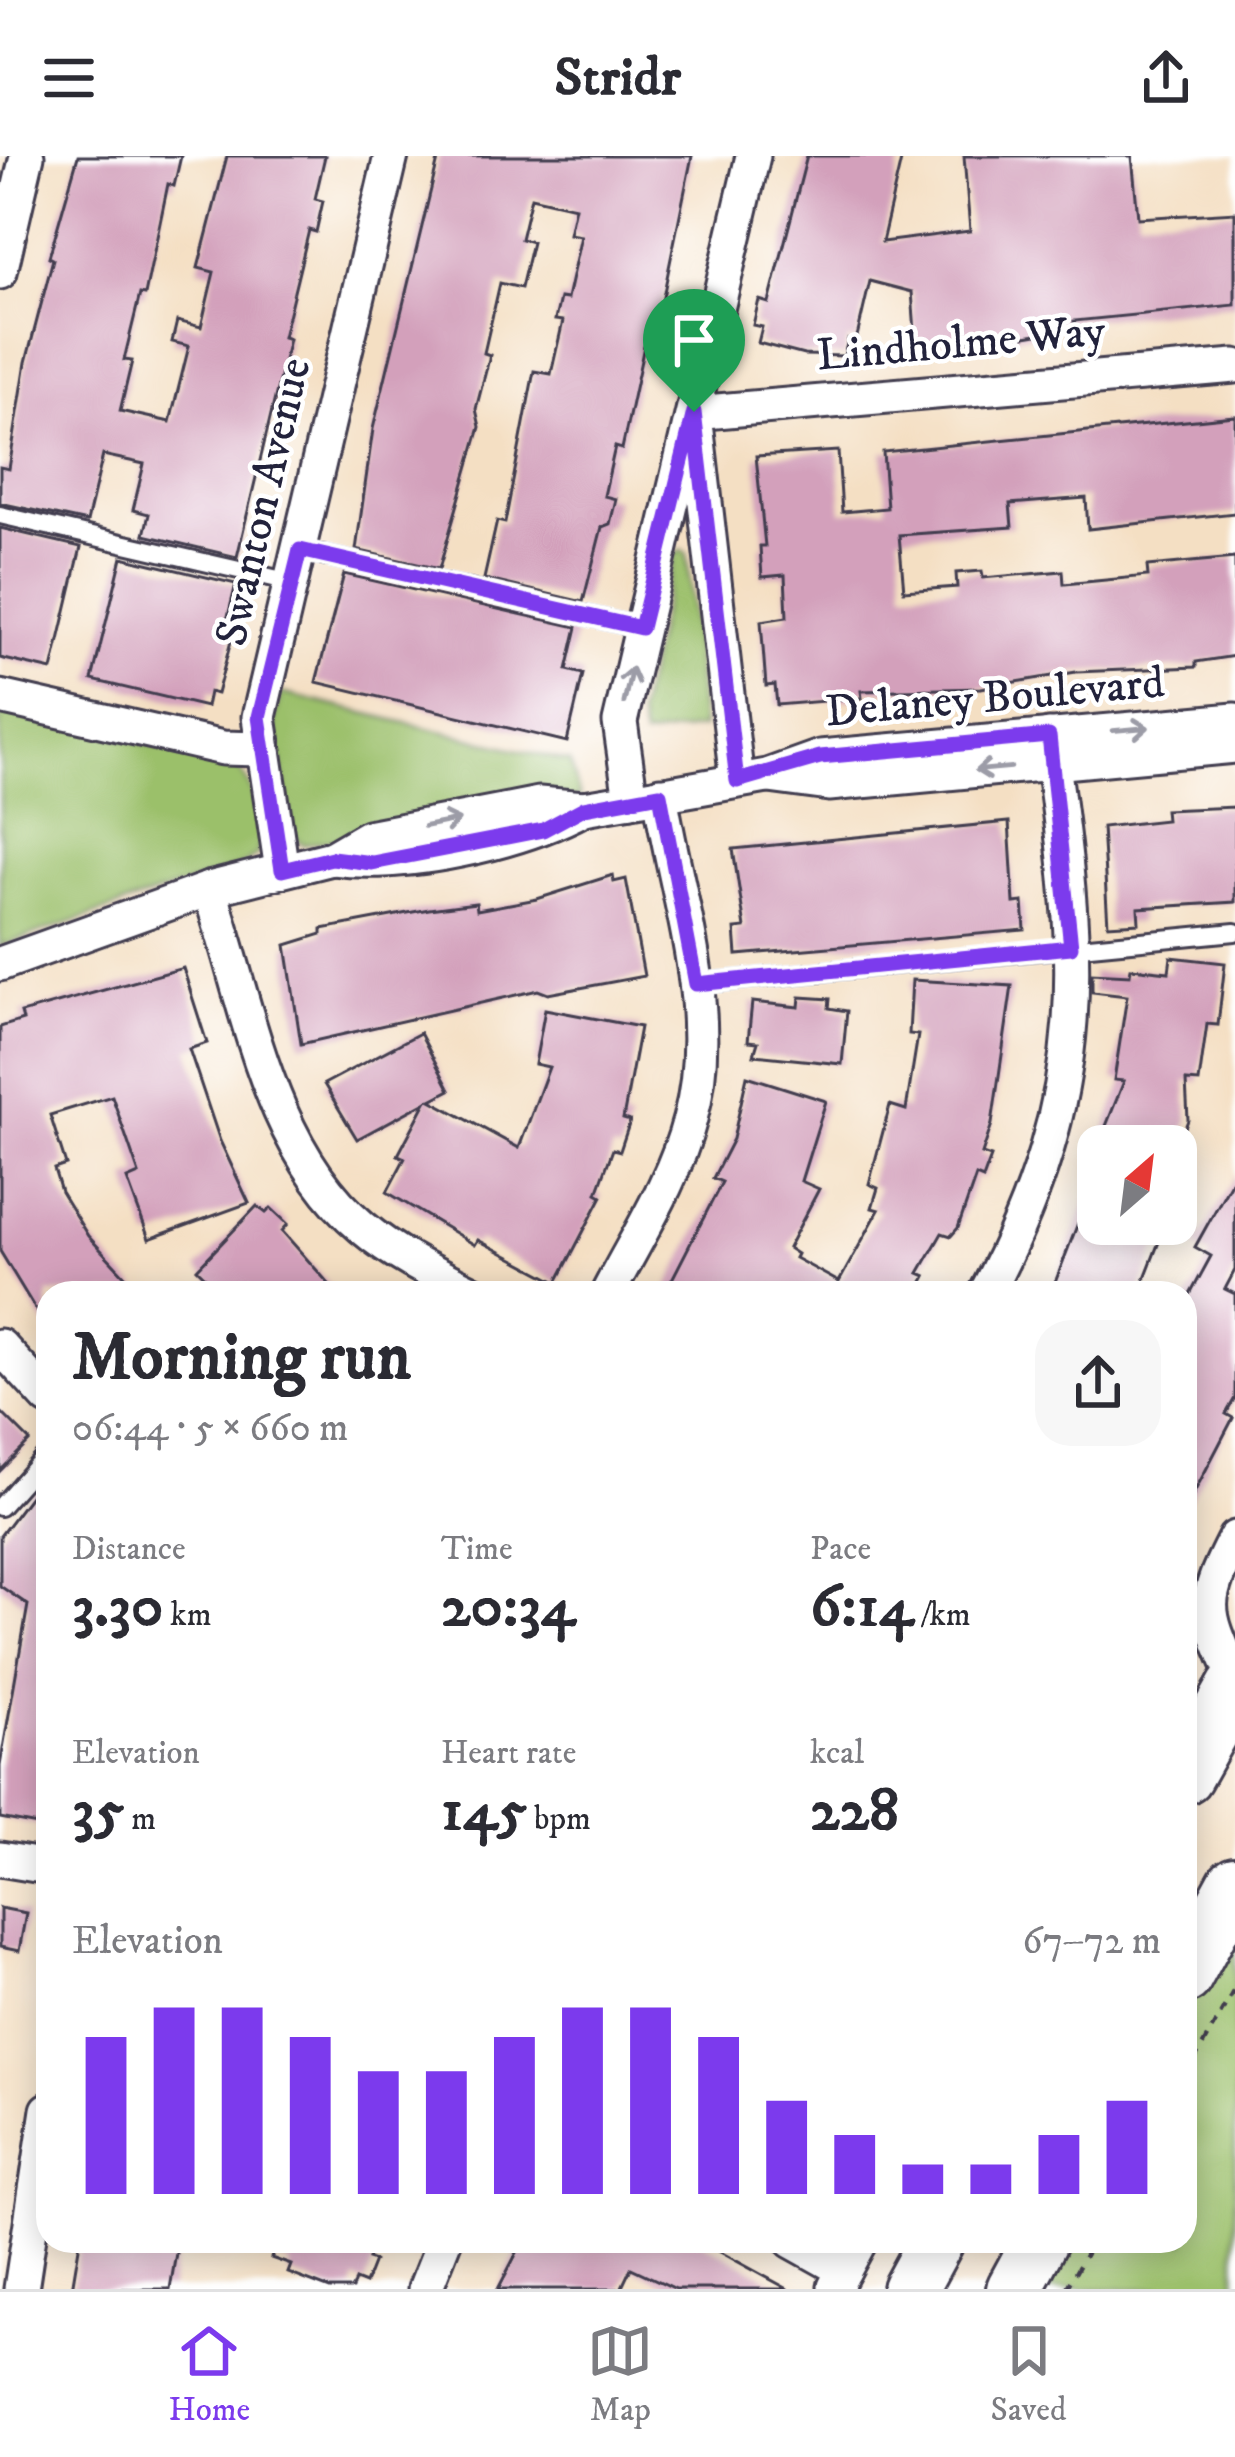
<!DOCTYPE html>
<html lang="en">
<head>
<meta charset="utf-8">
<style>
  :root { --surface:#fff; --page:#f7f7f7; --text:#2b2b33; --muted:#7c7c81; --line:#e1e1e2; --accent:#7c3aed }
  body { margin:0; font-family:"IM FELL DW Pica",serif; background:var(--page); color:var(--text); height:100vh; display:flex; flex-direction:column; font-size:45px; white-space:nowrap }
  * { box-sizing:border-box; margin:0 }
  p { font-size:39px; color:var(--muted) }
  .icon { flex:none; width:66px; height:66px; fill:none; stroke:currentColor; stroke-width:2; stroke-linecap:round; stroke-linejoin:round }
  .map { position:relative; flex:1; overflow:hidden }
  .drawer { position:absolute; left:36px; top:1125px; width:1161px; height:972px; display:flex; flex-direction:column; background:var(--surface); border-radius:36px; box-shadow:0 6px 30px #0003 }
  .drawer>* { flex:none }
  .needle { width:78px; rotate:28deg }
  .controls { position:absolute; left:1077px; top:969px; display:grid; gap:24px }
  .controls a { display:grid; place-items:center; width:120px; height:120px; border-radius:24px; background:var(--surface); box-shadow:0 6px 30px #0003; font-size:60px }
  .pin { position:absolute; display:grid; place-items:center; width:102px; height:102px; color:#fff; margin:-123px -51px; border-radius:50% 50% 50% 0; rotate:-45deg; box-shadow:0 0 12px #0007 }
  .pin .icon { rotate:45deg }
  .round { display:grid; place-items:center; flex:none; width:126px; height:126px; border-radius:36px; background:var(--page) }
  .headline { display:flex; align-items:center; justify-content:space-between; height:204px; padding:0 36px }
  h1 { font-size:66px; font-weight:700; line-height:90px }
  .figures { display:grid; grid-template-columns:repeat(3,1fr); gap:18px; height:204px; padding:12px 36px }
  .figures div { display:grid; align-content:center }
  .figures b { font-size:60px; font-weight:700 }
  .figures small { font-size:33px; font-weight:400 }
  .figures p { font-size:33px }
  .chart { height:336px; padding:24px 36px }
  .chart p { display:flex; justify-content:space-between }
  .chart svg { width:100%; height:216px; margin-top:12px; stroke:var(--accent); stroke-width:6 }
  header { display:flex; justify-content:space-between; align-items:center; height:156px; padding:0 36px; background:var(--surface); font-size:54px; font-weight:700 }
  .tabs { display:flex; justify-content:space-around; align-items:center; height:168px; border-top:3px solid var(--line); background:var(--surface); font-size:33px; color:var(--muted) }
  .tabs a { display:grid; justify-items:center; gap:6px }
  .tabs .selected { color:var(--accent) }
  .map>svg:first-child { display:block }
  .green { fill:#9bc06b; stroke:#5e7153; stroke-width:3 }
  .building { fill:#d3a0bb }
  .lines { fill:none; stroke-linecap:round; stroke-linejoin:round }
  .service-casing { stroke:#423e4f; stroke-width:22 }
  .minor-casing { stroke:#423e4f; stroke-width:39 }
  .trunk-casing { stroke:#423e4f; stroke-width:60 }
  .path { stroke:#423e4f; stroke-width:4.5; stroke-dasharray:9 9; stroke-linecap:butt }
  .service { stroke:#fff; stroke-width:16 }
  .minor { stroke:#fff; stroke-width:33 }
  .trunk { stroke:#fff; stroke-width:54 }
  .oneway { stroke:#9c9ca7 }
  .route-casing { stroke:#fff; stroke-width:24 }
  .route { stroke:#7c3aed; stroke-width:15 }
  .labels { text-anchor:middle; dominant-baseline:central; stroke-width:9; stroke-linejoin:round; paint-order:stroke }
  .street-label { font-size:45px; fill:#22223b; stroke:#fff }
</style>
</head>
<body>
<header><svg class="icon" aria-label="menu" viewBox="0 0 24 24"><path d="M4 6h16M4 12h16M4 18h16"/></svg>Stridr<svg class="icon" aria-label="share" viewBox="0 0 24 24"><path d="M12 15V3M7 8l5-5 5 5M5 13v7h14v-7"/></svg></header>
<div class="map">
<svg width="1235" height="2133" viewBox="0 0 1235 2133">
  <rect width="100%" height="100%" fill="#fff"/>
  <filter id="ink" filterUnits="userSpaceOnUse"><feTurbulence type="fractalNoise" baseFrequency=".00833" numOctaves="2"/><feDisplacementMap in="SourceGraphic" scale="24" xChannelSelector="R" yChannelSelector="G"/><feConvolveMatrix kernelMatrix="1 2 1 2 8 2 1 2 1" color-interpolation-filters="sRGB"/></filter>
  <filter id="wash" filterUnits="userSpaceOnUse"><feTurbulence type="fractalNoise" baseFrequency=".004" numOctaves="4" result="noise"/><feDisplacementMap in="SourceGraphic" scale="48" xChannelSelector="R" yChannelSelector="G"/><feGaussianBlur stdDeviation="2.7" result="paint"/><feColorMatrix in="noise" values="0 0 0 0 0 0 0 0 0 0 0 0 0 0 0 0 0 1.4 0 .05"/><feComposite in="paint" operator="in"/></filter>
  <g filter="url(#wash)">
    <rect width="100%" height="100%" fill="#f4dfc3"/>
    <g class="green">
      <polygon points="682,394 687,398 702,572 643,581 638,558 675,398"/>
      <polygon points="281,537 570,606 580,641 304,689 294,680 274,566"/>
      <path d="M0 552 236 610C255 629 267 674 257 699L241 710 0 790Z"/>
      <polygon points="1235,1745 1235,2133 1041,2133 1065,2085 1185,2085 1185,1845"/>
    </g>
    <g id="blocks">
      <g class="building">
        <polygon points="78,0 181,0 174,30 168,28 145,139 140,138 124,204 132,205 120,255 170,266 189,190 172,186 177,165 201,171 214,116 198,112 227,0 325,0 315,43 323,45 316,76 309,74 283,181 289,183 237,401 144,379 149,358 133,354 144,308 103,299 87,366 0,347 0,311 9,313 26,206 53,103 49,101"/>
        <polygon points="439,0 692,0 655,180 644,190 622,293 615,291 604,340 616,343 610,368 602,371 583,446 484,423 497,365 505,367 534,215 551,218 563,165 555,164 560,142 567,143 581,80 569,78 575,51 531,41 521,83 532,86 521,132 500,127 484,197 490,199 476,253 480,271 439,413 356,394 373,273"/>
        <polygon points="807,0 902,0 882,86 970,75 964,0 1132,0 1138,62 1235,56 1235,149 1074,165 1074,172 1025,180 916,189 912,136 870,125 856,185 848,183 844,200 804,199 758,187 762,171 753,169 759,144 769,147"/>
        <polygon points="1235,260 1235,357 1088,373 1086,342 1010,348 1012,371 899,379 904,435 957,431 956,417 982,415 983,422 1063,415 1064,428 1148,420 1147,410 1235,402 1235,500 1196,506 1196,511 1076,516 981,532 861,535 862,542 777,549 775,529 766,530 761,465 787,461 785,419 762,421 760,390 765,390 756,300 838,295 842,356 887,352 883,296"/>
        <polygon points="0,372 81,391 52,514 0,502"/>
        <polygon points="122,401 236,428 225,472 234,474 217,538 209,536 206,551 92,524"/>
        <polygon points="344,418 577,471 567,514 583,518 567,586 316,526"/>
        <polygon points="1235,651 1235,746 1138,752 1139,767 1108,769 1102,671 1166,664 1165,654"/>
        <polygon points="1009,666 1014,747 1023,746 1025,774 737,799 735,773 745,772 733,693"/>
        <polygon points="613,719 614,726 626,723 644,820 548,838 538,834 301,888 286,789 322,778 322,773 429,753 476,747 477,754 537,743"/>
        <polygon points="1171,801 1225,807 1218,869 1207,868 1199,926 1186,925 1188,964 1178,990 1098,990 1124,925 1114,924 1127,840 1092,836 1092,817 1130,819 1131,812 1169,816"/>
        <polygon points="183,812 207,887 189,893 220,985 249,1047 149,1083 127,1023 139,1018 112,940 50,959 66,1009 54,1013 61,1036 88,1080 141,1137 48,1137 48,1174 0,1095 0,871 23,864 21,857"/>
        <polygon points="912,824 1012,830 992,968 982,998 991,1001 983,1023 976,1020 958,1072 951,1080 942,1077 919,1117 926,1120 917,1137 665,1137 722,1026 713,1022 733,983 747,920 826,945 801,1025 819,1033 788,1092 797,1098 795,1102 839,1126 879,1054 872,1052 878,1032 869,1028 890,949 906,954 918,879 909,878"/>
        <polygon points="800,841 830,843 829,852 847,855 842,908 754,899 758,886 748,885 752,846 799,851"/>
        <polygon points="545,853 640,871 623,963 630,965 620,995 613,993 597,1037 602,1040 557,1126 478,1084 475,1089 387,1036 405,1002 398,999 426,946 357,983 324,928 420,877 450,934 431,944 519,992 549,911 535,908"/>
        <polygon points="1098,1015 1098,1068 1166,1068 1139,1137 1051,1137"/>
        <polygon points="1235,1019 1235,1114 1225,1133 1235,1138 1235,1242 1226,1258 1233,1262 1185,1354 1185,1148 1211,1100 1195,1091"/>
        <polygon points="257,1050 266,1057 271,1052 288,1068 282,1075 337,1137 222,1137 197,1113"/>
        <polygon points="0,1255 30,1285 0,1315"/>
        <polygon points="48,1316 48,1671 0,1662 0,1610 28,1449 0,1430 0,1380"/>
        <polygon points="0,1752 26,1757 19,1795 0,1791"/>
        <polygon points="80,2085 178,2085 170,2133 72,2133"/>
        <polygon points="277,2085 360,2085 373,2090 368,2103 374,2105 365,2128 355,2124 352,2133 330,2133 288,2117 291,2109 271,2102"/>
        <polygon points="523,2085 700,2085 788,2133 676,2133 631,2112 621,2133 498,2133"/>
      </g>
    </g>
  </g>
  <g filter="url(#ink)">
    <use href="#blocks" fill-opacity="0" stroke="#423e4f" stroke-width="3"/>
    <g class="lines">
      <g class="service-casing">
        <g id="service">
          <polyline points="0,359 291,426"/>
          <polyline points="300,394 641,472"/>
          <polyline points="696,828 1235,776"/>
          <polyline points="0,1351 48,1297"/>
        </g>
      </g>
      <g class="minor-casing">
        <g id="minor">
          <polyline points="0,116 27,0"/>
          <polyline points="694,257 1235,210"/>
          <polyline points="697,276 737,625"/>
          <polyline points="0,541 223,592 260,593"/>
          <polyline points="769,620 829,628 1235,590"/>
          <polyline points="631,644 620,566 753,0"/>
          <path d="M332 702C405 712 519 687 584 652"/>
          <polyline points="282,714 259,561 391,0"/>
          <path d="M209 733C247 845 267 991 362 1071 395 1099 435 1118 473 1137"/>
          <polyline points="0,808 209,733 332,702 368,681 539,648 584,652 631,644 767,620 820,601 1235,564"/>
          <path d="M608 1137C637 1081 674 1025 690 963 719 856 677 744 660 638"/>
          <path d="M986 1137C1094 934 1081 800 1049 580"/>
          <polyline points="0,1190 48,1242"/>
          <path d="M1235 1382C1200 1450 1205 1453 1235 1522"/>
          <polyline points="0,1703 48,1711"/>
          <polyline points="792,2085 844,2114"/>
          <polyline points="835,2131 860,2085"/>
          <polyline points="21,2133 48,1954"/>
          <polyline points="425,2133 444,2085"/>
        </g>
      </g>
      <g class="trunk-casing">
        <g id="trunk">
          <polyline points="1185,1620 1235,1531"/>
          <polyline points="1185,1820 1235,1728"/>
          <polyline points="910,2133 936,2085"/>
          <polyline points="1014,2133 1040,2085"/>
        </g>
      </g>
      <g class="path">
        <polyline points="1185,1921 1235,1832"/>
        <polyline points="1066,2133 1093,2085"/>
      </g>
      <use href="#service" class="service"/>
      <use href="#minor" class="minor"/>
      <use href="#trunk" class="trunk"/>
    </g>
    <defs><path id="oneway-shaft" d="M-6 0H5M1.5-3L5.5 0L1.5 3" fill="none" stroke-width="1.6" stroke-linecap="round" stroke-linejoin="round" transform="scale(3)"/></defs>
    <g class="oneway">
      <use href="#oneway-shaft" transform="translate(628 529) rotate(-77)"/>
      <use href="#oneway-shaft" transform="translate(1131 573) rotate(-5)"/>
      <use href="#oneway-shaft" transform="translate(993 613) rotate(175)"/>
      <use href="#oneway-shaft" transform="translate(442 667) rotate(-11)"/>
    </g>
  </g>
  <g class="lines" filter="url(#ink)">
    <g class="route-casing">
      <polygon id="route" points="694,256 737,625 820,601 1049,580 1071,791 696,828 660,638 584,652 543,674 372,707 332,702 282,714 259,561 300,394 641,472"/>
    </g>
    <use href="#route" class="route"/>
  </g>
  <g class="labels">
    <g class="street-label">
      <text transform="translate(961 188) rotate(-5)">Lindholme Way</text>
      <text transform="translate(264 346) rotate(-77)">Swanton Avenue</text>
      <text transform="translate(995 542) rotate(-5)">Delaney Boulevard</text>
    </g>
  </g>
</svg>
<div class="controls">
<a><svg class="needle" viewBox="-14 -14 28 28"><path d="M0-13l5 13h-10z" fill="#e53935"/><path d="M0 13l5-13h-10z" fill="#7c7c81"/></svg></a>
</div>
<div class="pin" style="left:694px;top:256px;background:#1e9e55"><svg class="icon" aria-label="arrive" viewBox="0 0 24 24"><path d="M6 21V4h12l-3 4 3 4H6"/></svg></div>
<section class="drawer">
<div class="headline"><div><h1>Morning run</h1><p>06:44 · 5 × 660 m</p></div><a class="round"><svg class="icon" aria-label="share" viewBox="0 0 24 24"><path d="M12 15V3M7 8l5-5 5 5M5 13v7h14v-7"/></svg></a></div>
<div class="figures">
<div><p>Distance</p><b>3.30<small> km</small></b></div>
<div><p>Time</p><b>20:34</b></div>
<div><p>Pace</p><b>6:14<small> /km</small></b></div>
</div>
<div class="figures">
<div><p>Elevation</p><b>35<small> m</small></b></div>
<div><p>Heart rate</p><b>145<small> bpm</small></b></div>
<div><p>kcal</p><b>228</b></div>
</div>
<div class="chart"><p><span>Elevation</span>67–72 m</p>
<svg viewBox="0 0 160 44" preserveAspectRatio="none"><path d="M5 44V12M15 44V6M25 44V6M35 44V12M45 44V19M55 44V19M65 44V12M75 44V6M85 44V6M95 44V12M105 44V25M115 44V32M125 44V38M135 44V38M145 44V32M155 44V25"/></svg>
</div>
</section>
</div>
<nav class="tabs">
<a class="selected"><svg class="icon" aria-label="home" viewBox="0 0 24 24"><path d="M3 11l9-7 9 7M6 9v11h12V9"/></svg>Home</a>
<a><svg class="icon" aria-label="map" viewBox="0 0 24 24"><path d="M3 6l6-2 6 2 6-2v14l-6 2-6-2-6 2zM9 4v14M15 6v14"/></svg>Map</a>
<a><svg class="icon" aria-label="saved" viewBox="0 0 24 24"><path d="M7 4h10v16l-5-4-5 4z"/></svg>Saved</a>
</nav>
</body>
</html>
